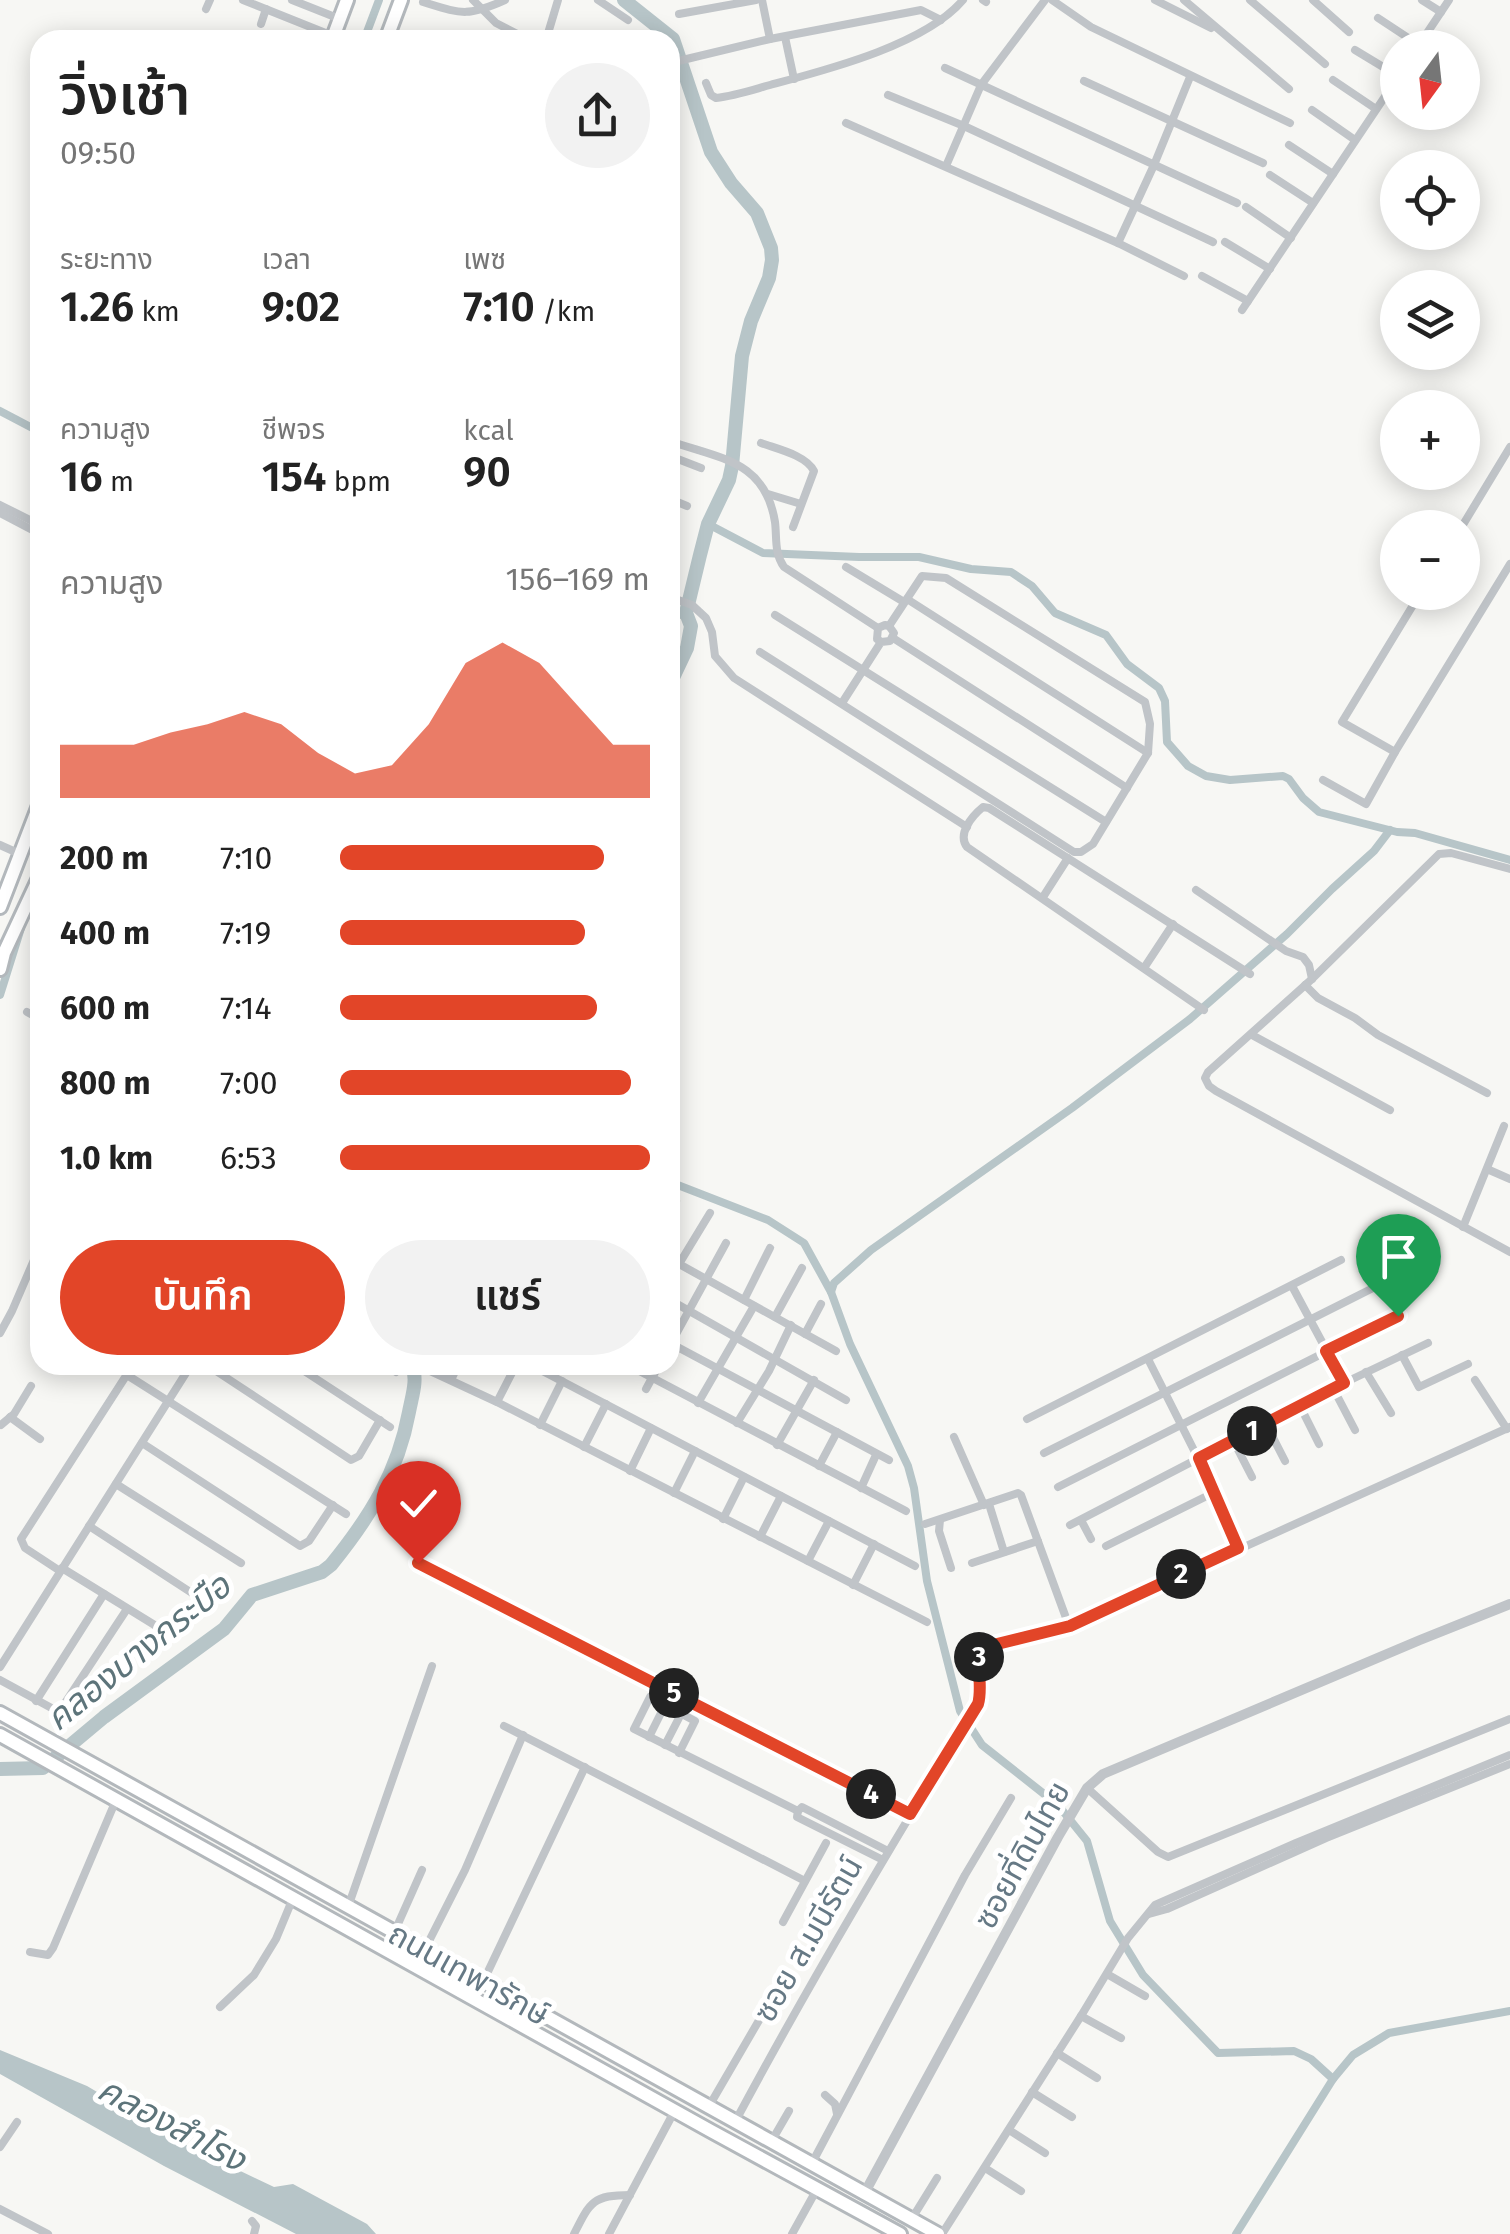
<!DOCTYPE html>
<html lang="th">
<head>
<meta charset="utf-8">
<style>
  :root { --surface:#fff; --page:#f2f2f2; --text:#222; --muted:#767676; --accent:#e24528 }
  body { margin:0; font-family:"Fira Sans","Noto Sans Thai",sans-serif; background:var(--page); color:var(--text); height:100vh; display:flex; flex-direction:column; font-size:38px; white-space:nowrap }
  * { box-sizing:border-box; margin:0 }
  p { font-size:32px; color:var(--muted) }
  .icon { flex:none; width:55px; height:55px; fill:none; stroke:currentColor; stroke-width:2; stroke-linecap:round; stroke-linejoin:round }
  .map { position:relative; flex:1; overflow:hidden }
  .panel { position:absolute; left:30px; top:30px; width:650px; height:1345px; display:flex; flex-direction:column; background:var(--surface); border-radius:30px; box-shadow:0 5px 25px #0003 }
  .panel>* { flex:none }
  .needle { width:65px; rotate:195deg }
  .buttons { position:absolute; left:1380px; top:30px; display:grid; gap:20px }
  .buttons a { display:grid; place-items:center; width:100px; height:100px; border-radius:50%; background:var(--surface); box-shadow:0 5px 25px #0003; font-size:50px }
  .pin { position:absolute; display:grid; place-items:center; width:85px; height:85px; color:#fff; margin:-102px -42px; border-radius:50% 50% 50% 0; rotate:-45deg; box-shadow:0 0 10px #0007 }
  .pin .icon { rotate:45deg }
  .km { position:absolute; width:50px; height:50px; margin:-25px; border-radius:50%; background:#222; color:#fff; font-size:28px; line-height:50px; text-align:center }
  .round { display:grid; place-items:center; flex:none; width:105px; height:105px; border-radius:52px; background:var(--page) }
  .summary { display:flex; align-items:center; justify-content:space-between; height:170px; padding:0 30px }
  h1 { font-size:55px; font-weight:600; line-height:75px }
  .figures { display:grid; grid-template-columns:repeat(3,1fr); gap:15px; height:170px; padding:10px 30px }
  .figures div { display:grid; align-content:center }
  .figures b { font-size:42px; font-weight:600 }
  .figures small { font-size:28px; font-weight:400 }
  .figures p { font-size:28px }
  .chart { height:280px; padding:20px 30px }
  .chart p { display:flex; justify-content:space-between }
  .chart svg { width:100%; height:180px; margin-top:10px; fill:var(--accent); opacity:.7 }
  .button { display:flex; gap:20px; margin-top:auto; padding:20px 30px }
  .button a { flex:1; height:115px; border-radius:60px; background:var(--accent); color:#fff; font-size:40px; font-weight:600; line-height:115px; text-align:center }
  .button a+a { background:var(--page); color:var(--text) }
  ul { padding:0 30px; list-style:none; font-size:32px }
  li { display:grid; grid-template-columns:160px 120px 1fr; align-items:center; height:75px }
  li i { height:25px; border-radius:12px; background:var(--accent) }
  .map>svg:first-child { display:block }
  .water { fill:#b7c5c8 }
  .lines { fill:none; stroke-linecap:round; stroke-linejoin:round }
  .canal { stroke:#b7c5c8; stroke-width:8 }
  .river { stroke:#b7c5c8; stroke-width:14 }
  .primary-casing { stroke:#b3b8bc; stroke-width:18 }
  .minor { stroke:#c0c4c8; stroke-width:8 }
  .tertiary { stroke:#c0c4c8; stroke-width:10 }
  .primary { stroke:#fff; stroke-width:12 }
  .route-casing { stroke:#fff; stroke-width:20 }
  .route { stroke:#e24528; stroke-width:12 }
  .labels { text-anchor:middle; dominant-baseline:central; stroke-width:10; stroke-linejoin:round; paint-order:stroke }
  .street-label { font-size:32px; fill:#667985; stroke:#fff }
  .water-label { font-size:35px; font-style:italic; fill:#5d747a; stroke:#fff }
</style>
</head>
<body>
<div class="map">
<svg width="1510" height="2234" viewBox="0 0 1510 2234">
  <rect width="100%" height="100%" fill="#f7f7f4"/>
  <polygon class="water" points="0,2050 87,2086 109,2099 107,2107 274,2187 293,2184 367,2224 376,2234 296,2234 164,2166 0,2074"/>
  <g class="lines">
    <g class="canal">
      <polyline points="364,40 379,0"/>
      <polyline points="0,411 40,432"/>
      <polyline points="708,524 763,553 859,557 919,557 971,569 1011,572 1032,586 1055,613 1106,635 1127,664 1159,688 1165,701 1167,742 1188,766 1206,776 1230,780 1283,776 1289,779 1303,798 1319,812 1397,832 1415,833 1510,860"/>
      <polyline points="670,618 686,613"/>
      <polyline points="0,995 21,928"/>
      <polyline points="670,1182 768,1220 804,1243 831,1292"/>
      <polyline points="1333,2079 1311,2059 1294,2051 1218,2053 1143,1975 1110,1921 1087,1841 1058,1805 982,1745 960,1711 927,1581 914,1488 908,1466 850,1344 831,1292 834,1283 871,1250 1072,1108 1190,1019 1287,934 1332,889 1374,851 1390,830"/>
      <polyline points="1236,2234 1333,2079 1353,2055 1389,2033 1510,2011"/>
    </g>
    <g class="river">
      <polyline points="624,0 673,39 711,152 731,183 757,213 771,248 772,260 769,278 751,321 742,356 732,466 729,480 708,524 700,555 686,613 691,626 687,648 670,684"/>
      <path d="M0 1769 43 1768 104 1717 224 1629 252 1595 322 1572 331 1565C370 1517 398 1472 409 1412 412 1396 418 1380 412 1365"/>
    </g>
    <g class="primary-casing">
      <g id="primary">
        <polyline points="332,40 347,0"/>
        <polyline points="386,40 401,0"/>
        <polyline points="0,907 40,803"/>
        <polyline points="0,969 4,953 40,876"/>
        <polyline points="0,1713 938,2234"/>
        <polyline points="0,1735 711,2131 900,2234"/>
      </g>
    </g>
    <g class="minor">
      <polyline points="243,0 333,36"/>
      <polyline points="292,0 340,19"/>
      <polyline points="473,0 496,23 529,40"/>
      <polyline points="598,0 628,20"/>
      <polyline points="762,0 770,39"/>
      <polyline points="983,0 986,2"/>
      <polyline points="1052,0 1091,27 1290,123"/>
      <polyline points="1155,0 1211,28"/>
      <polyline points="1184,0 1289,89"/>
      <polyline points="1250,0 1325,64"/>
      <polyline points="1313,0 1349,32"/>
      <polyline points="1422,0 1441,12"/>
      <path d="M423 2C462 14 467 17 505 0"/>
      <polyline points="206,9 210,0"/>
      <polyline points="679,14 756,0"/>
      <polyline points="1378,18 1419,45"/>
      <polyline points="261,24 266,9"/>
      <polyline points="785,37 794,79"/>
      <polyline points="546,40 558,0"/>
      <polyline points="1417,48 1449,0"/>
      <polyline points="1355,50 1398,76"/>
      <polyline points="670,63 770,39 921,10 941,20"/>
      <polyline points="945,68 1237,203"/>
      <polyline points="1333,80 1376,109"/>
      <polyline points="1084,81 1263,163"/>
      <path d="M706 83 711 95 716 98C734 96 752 90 770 85 826 70 925 45 963 0"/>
      <polyline points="888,95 964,126 1213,242"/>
      <polyline points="1312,110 1355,140"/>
      <polyline points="846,123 1118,243 1184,276"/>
      <polyline points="1289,145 1333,174"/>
      <polyline points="946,166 981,85 1045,0"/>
      <polyline points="1270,175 1313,203"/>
      <polyline points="1246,207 1291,238"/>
      <polyline points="1225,242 1270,269"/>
      <polyline points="1118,243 1154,165 1190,77"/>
      <polyline points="1202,276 1248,301"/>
      <polyline points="1242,310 1398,77"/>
      <path d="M670 441C720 459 765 460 775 522 777 538 774 553 784 567L878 628"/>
      <path d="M761 443C777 449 806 455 814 471L793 527"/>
      <polyline points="670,456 701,468"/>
      <polyline points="768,494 801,504"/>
      <polyline points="670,499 687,506"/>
      <polyline points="0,505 40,525"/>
      <polyline points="0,513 40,534"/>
      <polyline points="1461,528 1510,447"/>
      <polyline points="846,567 904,602"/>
      <polyline points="670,597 692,605 706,618 712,632 715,656 734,678 967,827"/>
      <polyline points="907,599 1148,753"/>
      <polyline points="775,615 1106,822"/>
      <polyline points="893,638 1127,788"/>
      <polyline points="760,652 1074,852 1081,852 1093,844 1148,753 1150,724 1145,702 946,578 922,576 889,626"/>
      <polyline points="842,703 881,642 890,641 894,633 889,626 885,625 878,628 877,639 881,642"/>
      <polyline points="1395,752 1342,722 1421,592"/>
      <polyline points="1323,780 1366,804 1395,752 1510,564"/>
      <polyline points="0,845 20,854"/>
      <polyline points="1510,869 1451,853 1439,854 1312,979 1208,1072 1205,1078 1209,1086 1216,1091 1510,1252"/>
      <polyline points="1196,890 1286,951 1303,957 1309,965 1312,979"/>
      <polyline points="1043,897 1068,858"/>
      <polyline points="1144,968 1173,924"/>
      <polyline points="1305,985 1318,998 1355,1018 1378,1035 1487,1093"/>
      <path d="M1204 1010 967 847C957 834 972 816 983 807L989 808 1250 974"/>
      <polyline points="27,1012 40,1019"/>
      <polyline points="1252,1035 1390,1110"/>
      <polyline points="1487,1169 1510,1179"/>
      <polyline points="670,1208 676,1201"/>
      <polyline points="1463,1227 1504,1126"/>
      <polyline points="670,1259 836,1351"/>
      <polyline points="679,1264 710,1213"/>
      <polyline points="1292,1286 1344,1383"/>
      <polyline points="670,1300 846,1400"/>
      <polyline points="744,1300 770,1248"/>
      <polyline points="775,1317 802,1268"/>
      <polyline points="0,1333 12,1311 40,1246"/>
      <polyline points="805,1334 821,1304"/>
      <polyline points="670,1343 889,1460"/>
      <polyline points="670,1345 726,1243"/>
      <polyline points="1402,1355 1419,1387 1468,1364"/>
      <polyline points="1148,1359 1215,1492 1238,1548"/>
      <polyline points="207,1365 351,1460 359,1456 380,1420"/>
      <polyline points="295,1365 390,1427"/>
      <polyline points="386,1365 396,1372"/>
      <polyline points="531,1365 915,1566"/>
      <polyline points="628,1365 906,1511"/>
      <polyline points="426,1369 497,1402 927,1622"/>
      <polyline points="1366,1372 1391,1413"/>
      <polyline points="127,1375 346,1514"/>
      <polyline points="451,1380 458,1365"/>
      <polyline points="1475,1380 1507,1429"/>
      <polyline points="1333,1388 1355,1430"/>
      <polyline points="646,1389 659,1365"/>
      <polyline points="497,1402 516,1365"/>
      <polyline points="698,1403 754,1306"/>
      <polyline points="1300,1406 1319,1444"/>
      <polyline points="10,1417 40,1439"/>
      <polyline points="1027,1419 1341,1260"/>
      <polyline points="737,1423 769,1371 791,1325"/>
      <polyline points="1266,1424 1285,1461"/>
      <polyline points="1,1425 14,1414 31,1386"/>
      <polyline points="540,1425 562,1381"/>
      <polyline points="954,1437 984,1505"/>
      <polyline points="1233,1440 1252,1477"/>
      <polyline points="142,1443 300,1546 309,1541 333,1505"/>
      <polyline points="777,1445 814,1380"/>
      <polyline points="584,1447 606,1404"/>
      <polyline points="1044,1453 1375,1287"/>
      <polyline points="819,1466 837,1432"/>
      <polyline points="630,1471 651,1428"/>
      <polyline points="116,1484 241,1563"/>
      <polyline points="1058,1487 1399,1315"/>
      <polyline points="861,1488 876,1455"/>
      <polyline points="674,1493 695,1451"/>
      <polyline points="989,1504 1004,1552"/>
      <polyline points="723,1519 744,1477"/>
      <polyline points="940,1520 939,1531 951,1568"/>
      <polyline points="1081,1520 1091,1539"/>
      <polyline points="925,1524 1018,1493 1021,1495 1069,1626"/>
      <polyline points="1070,1525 1344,1383 1428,1343"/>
      <polyline points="89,1526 198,1597"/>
      <polyline points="760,1537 781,1496"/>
      <polyline points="1106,1546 1215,1492"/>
      <polyline points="808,1561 829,1521"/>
      <polyline points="417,1563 910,1814"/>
      <polyline points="972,1563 1038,1541"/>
      <polyline points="62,1568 174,1637"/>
      <polyline points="60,1571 25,1548 21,1539 133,1365"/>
      <polyline points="853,1585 874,1544"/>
      <polyline points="0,1667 191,1365"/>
      <polyline points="0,1680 57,1711 63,1706 127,1609"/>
      <polyline points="36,1701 104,1594"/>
      <polyline points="504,1726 805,1881"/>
      <polyline points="649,1737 665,1705"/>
      <polyline points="665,1745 681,1714"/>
      <polyline points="679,1753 695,1721 650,1697 634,1729 798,1811"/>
      <polyline points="1087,1788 1158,1852 1168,1857 1510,1719"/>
      <polyline points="883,1860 797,1817 798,1811 802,1807 888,1851"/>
      <polyline points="348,1907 432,1666"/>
      <polyline points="1149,1914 1167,1909 1326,1838 1510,1764"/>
      <polyline points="783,1922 826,1843"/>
      <polyline points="394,1933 422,1870"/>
      <polyline points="425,1949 465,1870 523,1735"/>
      <polyline points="30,1952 48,1955 53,1948 116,1800"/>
      <polyline points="1107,1974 1145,1996"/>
      <polyline points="483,1982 585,1767"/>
      <polyline points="220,2007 254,1975 276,1939 293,1898"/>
      <polyline points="1081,2016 1121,2038"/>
      <polyline points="1057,2053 1097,2078"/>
      <polyline points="1032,2092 1072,2117"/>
      <polyline points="825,2095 835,2104 837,2114"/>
      <polyline points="708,2108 765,2010"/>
      <path d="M735 2122C811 1980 893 1842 978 1704 984 1685 972 1659 989 1646L1069 1626 1510 1427"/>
      <polyline points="1009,2130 1045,2153"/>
      <polyline points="771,2142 789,2111"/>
      <polyline points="0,2147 17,2122"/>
      <polyline points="811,2165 965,1875 1011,1798"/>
      <polyline points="985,2168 1021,2191"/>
      <polyline points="0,2209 48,2234"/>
      <polyline points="911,2220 937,2178"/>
      <polyline points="252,2221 256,2226 254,2234"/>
      <path d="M574 2234C590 2202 593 2195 630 2195"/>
      <polyline points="609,2234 675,2110"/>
      <polyline points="792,2234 817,2189"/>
      <polyline points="942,2234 1081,2016 1128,1938 1155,1905 1296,1843 1510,1755"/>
    </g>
    <polyline class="tertiary" points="864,2194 1058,1837 1087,1788 1103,1774 1420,1640 1510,1604"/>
    <use href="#primary" class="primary"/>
  </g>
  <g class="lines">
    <g class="route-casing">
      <path id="route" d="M418 1563 910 1814 978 1704C984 1685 972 1660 989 1646L1070 1626 1238 1548 1199 1458 1344 1383 1326 1351 1398 1316"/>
    </g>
    <use href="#route" class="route"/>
  </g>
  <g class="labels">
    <g class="street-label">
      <text transform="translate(1022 1855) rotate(-61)">ซอยที่ดินไทย</text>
      <text transform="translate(808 1939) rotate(-60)">ซอย ส.มนีรัตน์</text>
      <text transform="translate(469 1974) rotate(29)">ถนนเทพารักษ์</text>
    </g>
    <g class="water-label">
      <text transform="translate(138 1652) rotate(-39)">คลองบางกระบือ</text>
      <text transform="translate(172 2124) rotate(28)">คลองสำโรง</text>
    </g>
  </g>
</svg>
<div class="buttons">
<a><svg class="needle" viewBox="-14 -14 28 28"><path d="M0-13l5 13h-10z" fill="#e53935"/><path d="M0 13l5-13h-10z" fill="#767676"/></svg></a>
<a><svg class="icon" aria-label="locate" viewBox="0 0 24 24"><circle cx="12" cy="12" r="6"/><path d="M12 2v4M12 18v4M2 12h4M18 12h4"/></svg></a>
<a><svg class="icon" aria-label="layers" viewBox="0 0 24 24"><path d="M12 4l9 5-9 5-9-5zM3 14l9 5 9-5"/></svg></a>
<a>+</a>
<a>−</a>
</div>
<div class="pin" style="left:1398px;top:1316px;background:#1e9e55"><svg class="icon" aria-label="arrive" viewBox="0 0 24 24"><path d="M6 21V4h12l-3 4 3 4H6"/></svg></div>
<div class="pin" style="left:418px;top:1563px;background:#d93025"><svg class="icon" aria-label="check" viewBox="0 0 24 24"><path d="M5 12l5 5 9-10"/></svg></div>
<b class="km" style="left:1252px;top:1431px">1</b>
<b class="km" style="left:1181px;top:1574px">2</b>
<b class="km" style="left:979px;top:1657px">3</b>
<b class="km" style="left:871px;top:1794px">4</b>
<b class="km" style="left:674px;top:1693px">5</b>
<section class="panel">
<div class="summary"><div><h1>วิ่งเช้า</h1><p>09:50</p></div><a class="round"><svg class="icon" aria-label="share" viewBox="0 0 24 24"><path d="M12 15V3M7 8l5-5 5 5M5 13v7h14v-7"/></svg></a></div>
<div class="figures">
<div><p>ระยะทาง</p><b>1.26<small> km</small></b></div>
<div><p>เวลา</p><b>9:02</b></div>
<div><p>เพซ</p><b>7:10<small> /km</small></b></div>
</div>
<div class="figures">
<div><p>ความสูง</p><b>16<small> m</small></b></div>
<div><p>ชีพจร</p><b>154<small> bpm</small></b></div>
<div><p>kcal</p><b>90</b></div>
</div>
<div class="chart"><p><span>ความสูง</span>156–169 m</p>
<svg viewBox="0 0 160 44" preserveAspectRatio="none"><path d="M0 44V31L10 31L20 31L30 28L40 26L50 23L60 26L70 33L80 38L90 36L100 26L110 11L120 6L130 11L140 21L150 31L160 31V44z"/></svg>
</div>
<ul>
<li><b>200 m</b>7:10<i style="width:85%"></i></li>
<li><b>400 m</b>7:19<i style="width:79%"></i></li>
<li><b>600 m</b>7:14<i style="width:83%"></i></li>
<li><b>800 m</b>7:00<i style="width:94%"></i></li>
<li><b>1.0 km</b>6:53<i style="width:100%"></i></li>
</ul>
<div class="button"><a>บันทึก</a><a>แชร์</a></div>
</section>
</div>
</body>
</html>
